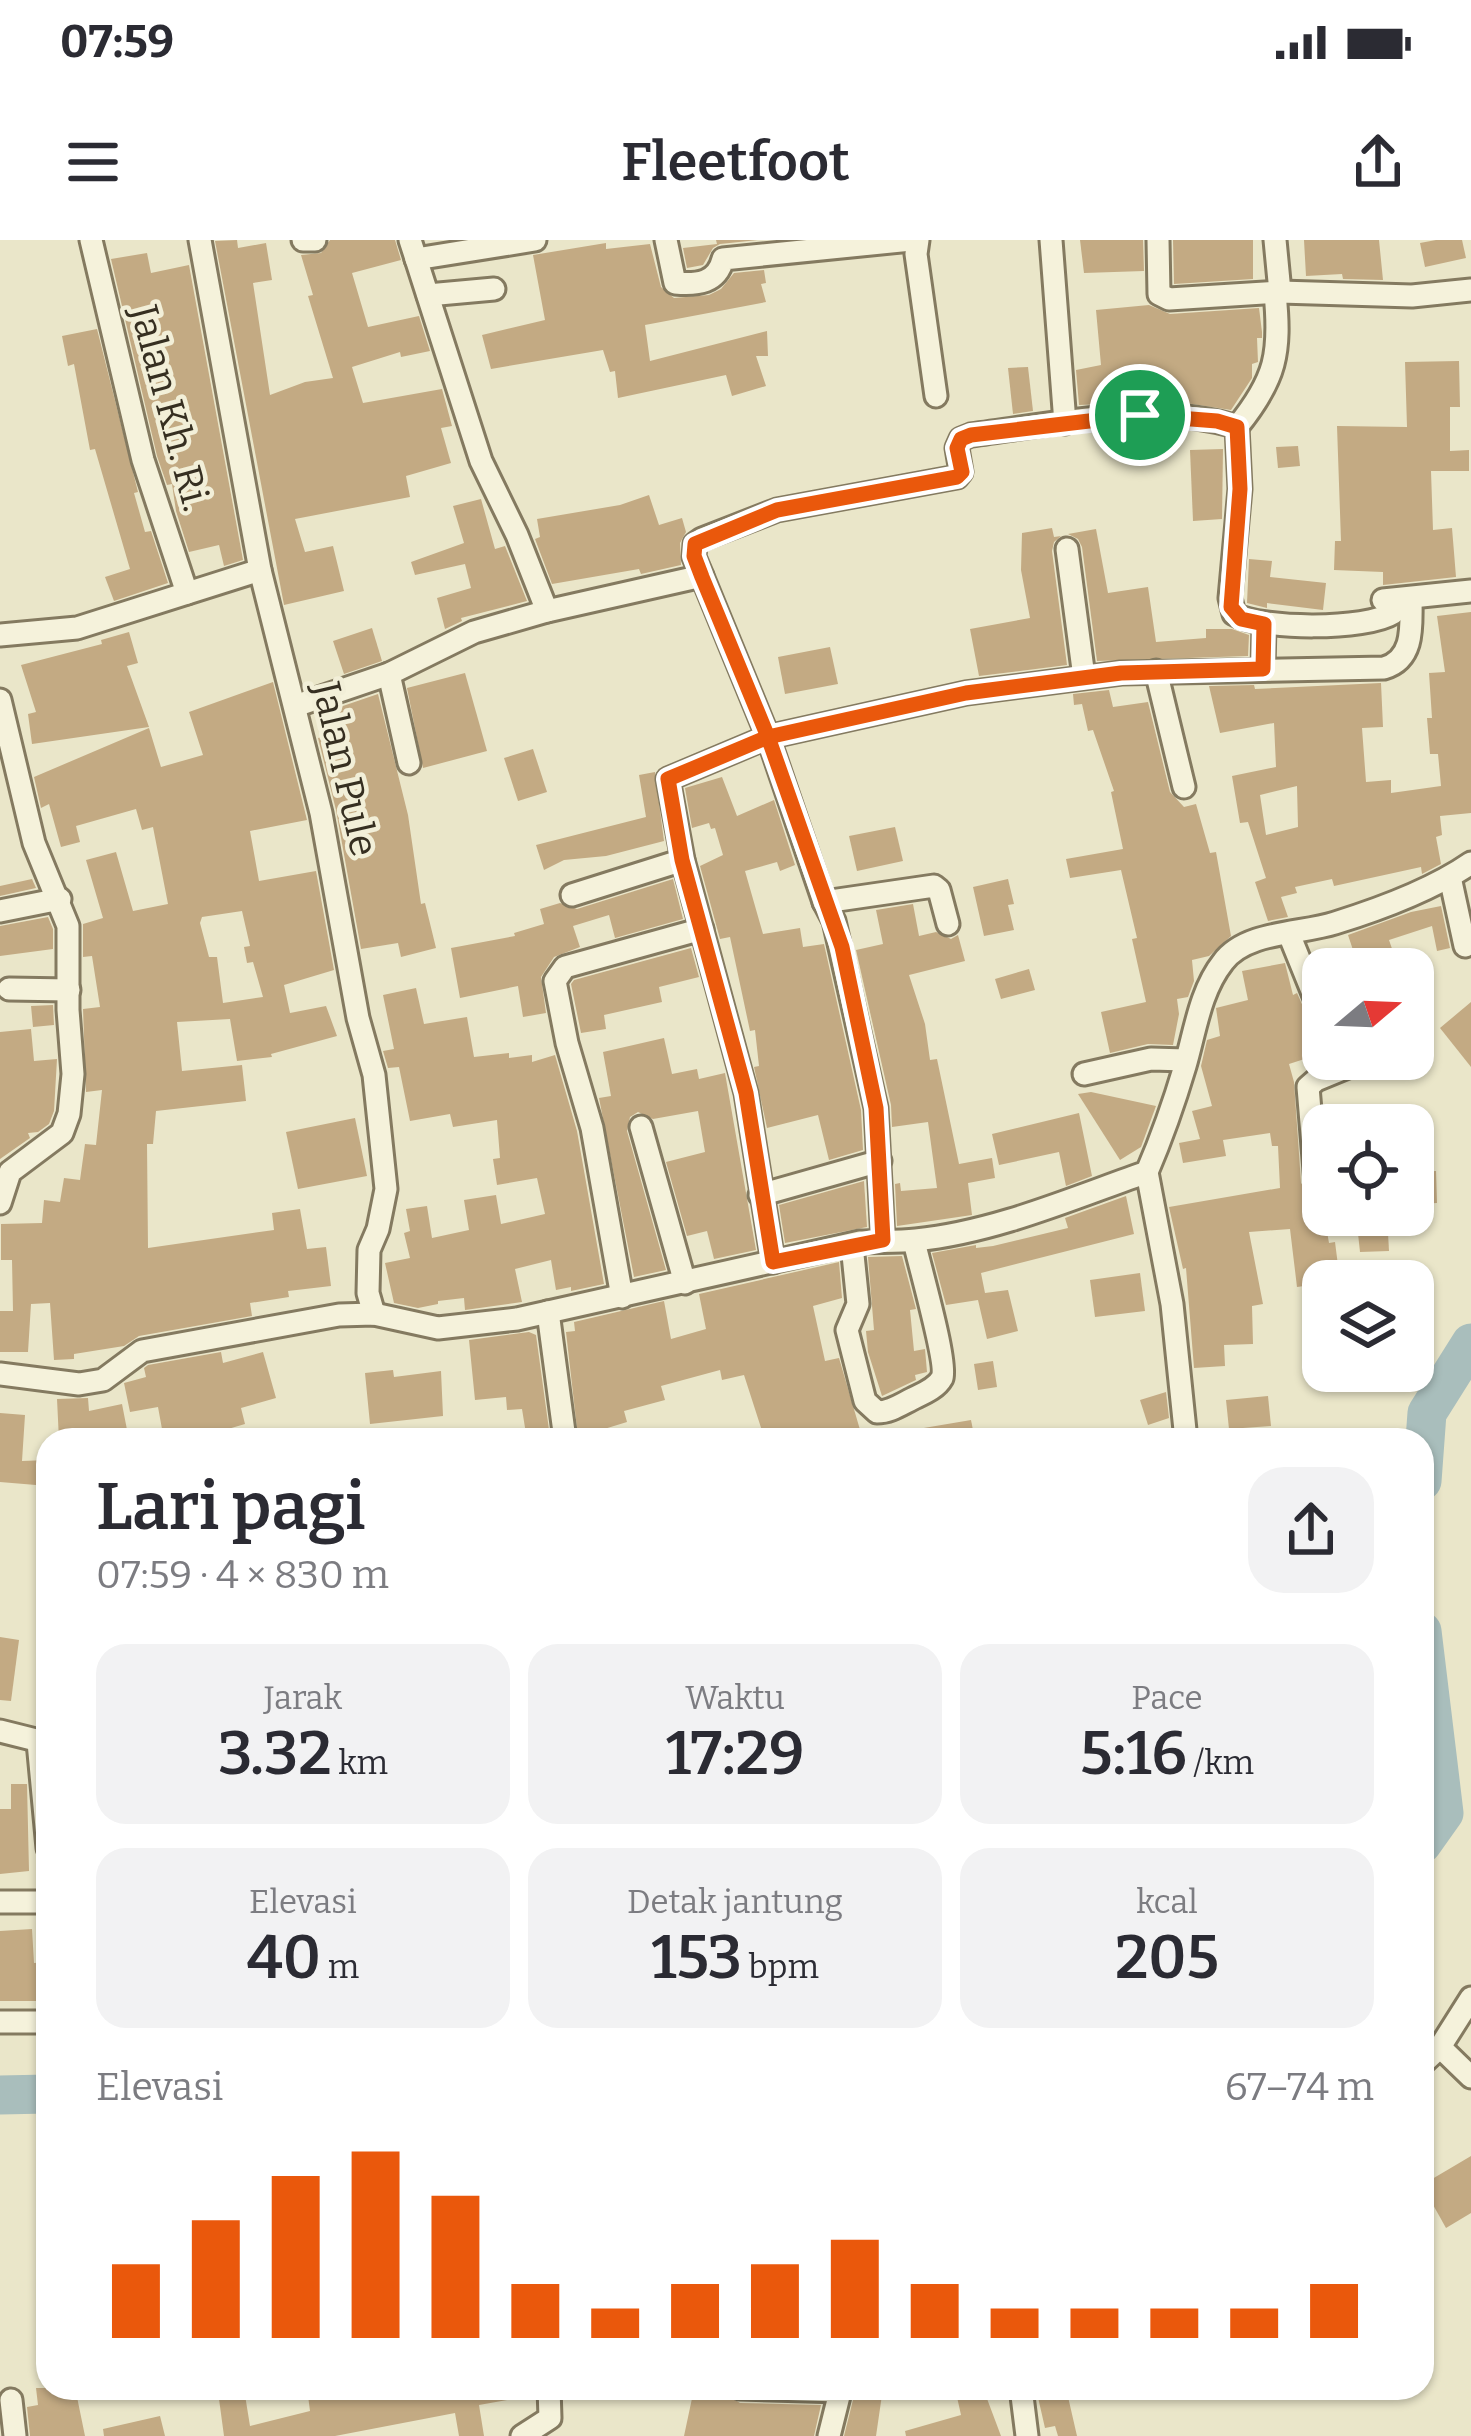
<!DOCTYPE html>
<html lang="id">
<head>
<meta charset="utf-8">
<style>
  :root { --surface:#fff; --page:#f2f2f3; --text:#2b2b33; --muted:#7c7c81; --accent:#ea580c }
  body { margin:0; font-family:Bitter,serif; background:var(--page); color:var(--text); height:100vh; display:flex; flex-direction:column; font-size:45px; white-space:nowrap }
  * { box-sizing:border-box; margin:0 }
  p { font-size:39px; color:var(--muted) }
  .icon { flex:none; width:66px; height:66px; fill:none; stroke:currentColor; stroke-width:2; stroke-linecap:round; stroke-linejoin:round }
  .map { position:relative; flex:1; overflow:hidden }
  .details { position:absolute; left:36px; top:1188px; width:1398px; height:972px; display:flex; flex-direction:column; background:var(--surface); border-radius:36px; box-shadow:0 3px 9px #0004 }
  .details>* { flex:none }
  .needle { width:78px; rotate:71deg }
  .tools { position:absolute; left:1302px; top:708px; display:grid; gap:24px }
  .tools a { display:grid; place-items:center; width:132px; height:132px; border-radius:24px; background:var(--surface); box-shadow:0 3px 9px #0004; font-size:60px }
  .pin { position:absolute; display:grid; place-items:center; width:102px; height:102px; color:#fff; margin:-51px; border:6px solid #fff; border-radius:50%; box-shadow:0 3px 12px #0007 }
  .round { display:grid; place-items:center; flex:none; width:126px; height:126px; border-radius:36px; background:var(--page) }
  .summary { display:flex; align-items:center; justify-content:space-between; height:204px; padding:0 60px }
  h1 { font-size:66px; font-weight:600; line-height:90px }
  .stats { display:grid; grid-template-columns:repeat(3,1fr); gap:18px; height:204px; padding:12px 60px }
  .stats div { display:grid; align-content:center; border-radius:30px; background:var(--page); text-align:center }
  .stats b { font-size:60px; font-weight:600 }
  .stats small { font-size:33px; font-weight:400 }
  .stats p { font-size:33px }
  .chart { height:336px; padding:24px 60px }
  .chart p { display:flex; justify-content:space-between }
  .chart svg { width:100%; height:216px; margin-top:12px; stroke:var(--accent); stroke-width:6 }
  .status { display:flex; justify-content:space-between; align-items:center; height:84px; padding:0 60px; background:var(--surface); direction:ltr }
  .status svg { height:33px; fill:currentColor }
  header { display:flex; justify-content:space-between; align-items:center; height:156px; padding:0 60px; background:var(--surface); font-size:54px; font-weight:600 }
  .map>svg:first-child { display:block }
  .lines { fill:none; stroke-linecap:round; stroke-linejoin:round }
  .river { stroke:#a9bebc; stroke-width:39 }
  .building { fill:#c3aa83; fill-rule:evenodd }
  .minor-casing { stroke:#847a60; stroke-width:27 }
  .minor { stroke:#f5f2db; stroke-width:21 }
  .route-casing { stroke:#fff; stroke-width:24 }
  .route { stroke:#ea580c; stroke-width:15 }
  .labels { text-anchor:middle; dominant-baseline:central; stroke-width:9; stroke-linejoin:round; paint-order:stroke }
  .street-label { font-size:39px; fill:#362f21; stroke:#f2efd8 }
</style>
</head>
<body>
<div class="status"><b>07:59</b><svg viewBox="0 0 49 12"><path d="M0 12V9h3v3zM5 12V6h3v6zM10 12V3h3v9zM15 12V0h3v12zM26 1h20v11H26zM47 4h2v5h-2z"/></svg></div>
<header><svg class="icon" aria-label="menu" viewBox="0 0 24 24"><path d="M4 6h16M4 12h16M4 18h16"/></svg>Fleetfoot<svg class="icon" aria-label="share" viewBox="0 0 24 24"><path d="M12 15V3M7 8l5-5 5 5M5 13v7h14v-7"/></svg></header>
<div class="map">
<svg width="1471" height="2196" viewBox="0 0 1471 2196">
  <rect width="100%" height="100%" fill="#eae6c9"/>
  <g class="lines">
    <g class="river">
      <polyline points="1422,1241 1427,1173 1471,1103"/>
      <polyline points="1422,1391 1444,1573 1422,1604"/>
      <polyline points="0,1855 48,1854"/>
    </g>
  </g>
  <g class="building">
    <polygon points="237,0 238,8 266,3 272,40 253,43 270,155 305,142 333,138 308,56 313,55 301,15 321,13 330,0 395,0 401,20 352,33 368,87 419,76 430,111 401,117 400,112 352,127 363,163 442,149 452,186 441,188 451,223 406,236 410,257 295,279 305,312 333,306 344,351 284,365 215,1"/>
    <polygon points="716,0 758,0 720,4 713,8 703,25 687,28 683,8 717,4"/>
    <polygon points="1080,0 1143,0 1144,31 1084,33"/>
    <polygon points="1173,0 1253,0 1253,39 1174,44"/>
    <polygon points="1304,0 1379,0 1383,40 1343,39 1342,34 1306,36"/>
    <polygon points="1436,0 1462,0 1466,18 1425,27 1420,3"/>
    <polygon points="606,3 606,9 650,4 661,47 674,58 709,55 721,49 734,33 764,30 766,43 761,44 766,62 645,85 650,121 767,91 768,116 756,116 766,146 732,156 726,135 618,158 615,131 610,132 603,110 491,129 482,95 545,80 533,15"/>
    <polygon points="147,13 151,33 189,25 243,320 224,326 219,305 189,312 176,271 172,244 167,245 157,216 111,19"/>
    <polygon points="1149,65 1170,74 1259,68 1262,92 1262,98 1257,98 1258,122 1252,124 1252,138 1231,170 1173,161 1079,165 1076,130 1101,125 1096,70"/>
    <polygon points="97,89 138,252 134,253 145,292 151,291 168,343 114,361 105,337 130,329 95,209 90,210 74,124 68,126 62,96"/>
    <polygon points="1459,121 1460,167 1450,167 1450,211 1469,210 1469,231 1431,231 1433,290 1452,288 1456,337 1383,345 1383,332 1334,330 1335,301 1341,301 1337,186 1407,187 1405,122"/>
    <polygon points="1028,127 1033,171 1013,174 1008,128"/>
    <polygon points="1298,206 1300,226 1278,228 1276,207"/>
    <polygon points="1223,209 1222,279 1193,281 1190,210"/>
    <polygon points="649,255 659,285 682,278 686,292 680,303 681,325 641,334 639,329 552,344 535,299 540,297 537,279 620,265"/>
    <polygon points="481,259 495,309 505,306 527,361 461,378 462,381 445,389 437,358 471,348 465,324 415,335 411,322 464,303 453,266"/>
    <polygon points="1052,288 1054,297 1061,296 1054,302 1052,311 1067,425 979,436 970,389 1030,378 1021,330 1022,293"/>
    <polygon points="1096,289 1108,353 1148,347 1156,402 1206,398 1206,389 1232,389 1249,395 1248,416 1097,421 1082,307 1078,299 1068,294"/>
    <polygon points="1249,319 1272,321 1270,337 1326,343 1323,370 1267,363 1267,368 1247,363"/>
    <path d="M1471 372V573L1440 576 1442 595 1436 597 1441 624 1422 634 1421 627 1334 646 1332 639 1295 647 1297 653 1281 657 1288 677 1268 681 1255 642 1266 638 1248 582 1240 583 1232 536 1276 527 1274 483 1220 493 1209 446 1254 445 1255 449 1381 443 1383 487 1362 488 1366 542 1391 540V553L1441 546 1438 514H1430L1427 478H1432L1429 433 1445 432 1437 376ZM1297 546 1298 587 1266 595 1260 555Z"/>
    <polygon points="372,388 382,421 344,434 333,401"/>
    <polygon points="129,392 138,423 127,426 149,487 32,504 28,474 36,472 21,425 102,404 101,400"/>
    <polygon points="830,407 838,444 785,454 778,417"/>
    <polygon points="465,433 487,511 423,528 407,448"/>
    <path d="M273 442 307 580 250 591 259 641 316 631 334 730 284 745 290 773 326 766 337 796 271 814 272 817 237 821 230 779 177 782 182 831 242 825 246 861 156 871 153 904H147L148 1008 274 990 272 973 300 969 307 1009 326 1007 331 1046 288 1051 289 1057 250 1063 252 1076 139 1096 124 1106 74 1114V1119L54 1120 50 1063 31 1064 28 1112H0V1071H13L12 1020H1V984L42 983 44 960 60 962 64 938 80 940 85 904 96 905 102 850 86 852 83 769 100 767 92 716 83 717V684L103 678 86 620 116 612 133 671 168 664 153 587 142 590 136 569 76 586 80 602 61 607 49 564 41 568 34 537 149 488 161 527 203 515 189 472ZM242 671 250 706 244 707 247 723 253 722 263 757 223 763 217 717H209L200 683 202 677Z"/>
    <polygon points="1109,450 1113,467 1148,462 1170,552 1184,567 1196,564 1210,613 1216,612 1231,696 1209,716 1192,720 1194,741 1188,757 1177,759 1179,774 1173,805 1148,804 1110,813 1101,772 1146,762 1132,699 1137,698 1121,630 1070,638 1066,619 1123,609 1111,552 1114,551 1093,490 1088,491 1082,464 1074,465 1073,454"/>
    <polygon points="378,454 408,575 421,664 425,663 436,708 401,717 398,703 361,709 336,570 318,498 342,491 337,468"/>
    <polygon points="533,509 547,552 518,561 504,518"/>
    <polygon points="655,532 664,601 606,616 564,620 544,630 536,605 646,577 639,535"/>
    <polygon points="722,537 737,576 774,560 795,625 780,631 777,622 745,631 763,694 800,688 803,707 824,704 861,870 863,910 829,920 818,875 767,888 754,827 759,826 755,790 750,791 730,697 720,699 700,626 723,615 715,588 711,589 709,583 692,588 685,548"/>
    <polygon points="895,587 903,621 857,631 849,596"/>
    <polygon points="32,639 36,648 0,656 0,646"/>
    <polygon points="673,639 683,679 615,698 609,675 573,686 580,707 554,717 541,737 546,773 523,777 518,746 460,758 451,708 515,696 514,693 544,684 540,669 560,663 577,669"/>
    <polygon points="1008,639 1014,664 1008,665 1014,690 984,696 973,647"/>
    <polygon points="913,664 919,696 936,692 951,699 958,695 965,721 909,735 925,784 930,820 937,819 959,924 992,918 995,938 968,943 972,975 897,986 895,944 900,943 901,951 937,948 928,882 892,887 891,865 856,710 883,704 876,670"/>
    <polygon points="1441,666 1450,708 1437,711 1432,686 1389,700 1399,729 1319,729 1317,722 1353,710 1348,695 1411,672"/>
    <polygon points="48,677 53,689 53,709 0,716 0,686"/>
    <polygon points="691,708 699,737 659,747 662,762 604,775 606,789 581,793 571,744 574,740"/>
    <polygon points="1285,723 1293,755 1297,753 1313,789 1323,793 1323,813 1289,824 1294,842 1301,943 1311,956 1312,975 1324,975 1329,1003 1335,1002 1340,1041 1297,1047 1290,989 1249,992 1263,1064 1252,1066 1253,1104 1224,1105 1225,1126 1194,1128 1186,1028 1183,1029 1169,967 1280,948 1278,906 1272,906 1270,893 1223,900 1226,916 1183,923 1179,903 1200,899 1192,871 1212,866 1201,826 1207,800 1220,796 1216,768 1248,760 1242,731"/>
    <polygon points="1029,729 1035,750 1001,759 995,739"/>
    <polygon points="416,748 424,784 467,777 474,817 509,813 509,818 532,815 532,822 555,815 577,891 604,1044 571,1051 571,1047 556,1050 551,1020 515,1029 522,1062 465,1070 464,1058 438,1061 438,1064 418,1068 394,1063 385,1023 410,1018 404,993 410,991 406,969 427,966 432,998 469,990 464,960 496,955 501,984 545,974 537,938 497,945 493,919 500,918 497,880 453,887 450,874 410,881 399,827 388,828 383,811 394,809 383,755"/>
    <polygon points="1471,762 1471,827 1440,788"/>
    <polygon points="53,765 54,785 33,787 31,766"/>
    <polygon points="31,789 34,821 57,819 54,871 49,884 38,892 28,893 30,898 0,919 0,792"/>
    <polygon points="664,798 672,834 697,829 699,839 725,833 756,1010 714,1019 707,991 687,996 666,922 705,912 698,871 653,879 638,872 630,877 627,891 666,1030 634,1037 599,858 611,856 603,812"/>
    <polygon points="1091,852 1156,866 1141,907 1120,920 1078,854"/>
    <polygon points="1079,873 1092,936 1066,946 1059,912 999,925 992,894"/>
    <polygon points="355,878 367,936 298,949 286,892"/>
    <polygon points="1436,931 1437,963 1413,964 1413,932"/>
    <polygon points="864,941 867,987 785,1003 779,965"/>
    <polygon points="1126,956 1134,994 981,1033 985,1053 1008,1050 1018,1091 987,1099 978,1060 946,1065 932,1013 976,1005 976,1008 993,1006 1068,988 1065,978"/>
    <polygon points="1356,975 1387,975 1389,1011 1360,1012"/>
    <polygon points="902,1016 916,1069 910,1070 914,1111 925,1109 927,1132 915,1135 916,1140 882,1156 868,1112 866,1091 874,1090 868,1017"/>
    <polygon points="839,1022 842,1058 813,1066 825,1121 839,1118 863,1200 765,1200 744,1135 722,1140 720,1130 661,1146 665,1160 624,1171 627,1182 578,1197 566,1092 575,1091 574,1082 664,1061 671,1099 706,1089 699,1054"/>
    <polygon points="1140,1033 1145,1071 1095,1077 1090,1040"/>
    <polygon points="529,1092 536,1095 550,1197 535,1200 527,1200 522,1169 507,1170 506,1157 475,1160 469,1100"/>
    <polygon points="221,1112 223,1123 263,1112 276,1158 241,1168 245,1184 211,1194 212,1200 164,1200 158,1167 130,1172 124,1143 146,1137 144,1128 148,1125"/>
    <polygon points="993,1121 997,1147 978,1150 974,1124"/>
    <polygon points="393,1130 394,1137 441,1131 443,1176 370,1184 365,1133"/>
    <polygon points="1166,1152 1169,1178 1148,1185 1140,1160"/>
    <polygon points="1268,1156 1271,1186 1229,1189 1226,1160"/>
    <polygon points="88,1158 89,1171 122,1164 129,1200 59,1200 57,1159"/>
    <polygon points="0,1173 25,1175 22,1221 48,1220 48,1246 0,1242"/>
    <polygon points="971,1180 975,1200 913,1200 912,1190"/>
    <polygon points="0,1397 19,1400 11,1461 0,1460"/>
    <polygon points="11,1544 27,1544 29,1631 0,1634 0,1569 11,1569"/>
    <polygon points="32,1689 34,1723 48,1722 48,1761 0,1761 0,1691"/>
    <polygon points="1471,1916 1471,1973 1446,1988 1422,1945"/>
    <polygon points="36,2148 70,2148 72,2158 77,2157 85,2196 30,2196 27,2167 38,2165"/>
    <polygon points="307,2148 518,2148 519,2158 479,2165 484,2196 459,2196 455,2173 335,2196 224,2196 219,2159 245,2155 250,2186 310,2171"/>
    <polygon points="856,2148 883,2148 876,2196 844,2196"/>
    <polygon points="955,2148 983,2148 1001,2196 906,2196 905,2191 961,2175"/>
    <polygon points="1066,2148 1077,2196 1058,2196 1055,2186 1045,2188 1037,2153"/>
    <polygon points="694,2149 727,2155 740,2163 821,2165 814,2196 684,2196"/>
    <polygon points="160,2176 165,2196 104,2196 103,2189"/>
  </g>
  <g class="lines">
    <g class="minor-casing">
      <g id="minor">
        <polyline points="91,0 143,220 187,353"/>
        <polyline points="200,0 260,330 321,573 358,778 374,835 386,949 378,989 369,1010 368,1053 374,1074"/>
        <polyline points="303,0 315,0"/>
        <polyline points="410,0 481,221 517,295 547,371"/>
        <path d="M666 0 675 43C698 45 717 43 723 19L911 0"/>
        <polyline points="918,0 916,14 936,156"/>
        <polyline points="1051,0 1065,183"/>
        <polyline points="1158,0 1159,54 1169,59 1280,52 1412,56 1471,50"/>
        <polyline points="1275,0 1280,52"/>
        <polyline points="416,19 535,0"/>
        <polyline points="428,55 494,49"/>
        <path d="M1237 187 1240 249 1230 358 1234 374C1261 390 1366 390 1393 373L1400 359"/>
        <polyline points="1067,309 1084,437"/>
        <path d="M702 336 694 317 695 304 702 299 777 270 957 237 961 232 957 208 961 199 971 195C1057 184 1153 161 1237 187 1276 139 1281 113 1275 53"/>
        <polyline points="1383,360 1471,351"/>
        <polyline points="0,395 77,388 260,330"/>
        <polyline points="1263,429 1264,384"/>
        <polyline points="1156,431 1184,547"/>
        <polyline points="389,434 409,523"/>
        <polyline points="0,460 34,603 68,686 68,770 73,834 69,874 62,893 10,932 0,963"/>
        <polyline points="295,466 389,434 474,392 547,371 702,336 768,497 824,662 834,681 876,868 883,1001"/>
        <polyline points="1450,637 1465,706"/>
        <polyline points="572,655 683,620"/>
        <polyline points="824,662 934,646 939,650 948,684"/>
        <polyline points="0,671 60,659"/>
        <polyline points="1289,694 1323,778"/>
        <polyline points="9,749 69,750"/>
        <polyline points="1084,834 1151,819 1186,820"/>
        <polyline points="641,887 685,1043"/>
        <polyline points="1147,932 1172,1064 1186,1200"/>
        <polyline points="1316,942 1308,847 1316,840 1367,819"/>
        <polyline points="760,955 880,921"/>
        <path d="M852 1005 858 1064 847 1090 865 1161 877 1172C890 1172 900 1165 912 1159 922 1154 936 1149 942 1138 948 1124 919 1024 914 1001"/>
        <path d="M773 1022 746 853 683 620 668 539 768 497 966 453 1121 433 1384 428C1415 419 1411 385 1411 358"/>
        <polyline points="622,1057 592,888 567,803 555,741 565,727 702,689"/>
        <polyline points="548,1072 564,1192"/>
        <path d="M0 1134 79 1144 103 1140 142 1111 339 1075 374 1074 438 1088 517 1079 860 1002C879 1001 898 1002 916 1000 995 992 1073 958 1147 932 1162 897 1174 863 1185 826 1195 792 1200 751 1223 722 1246 691 1301 694 1335 683 1380 669 1432 650 1471 623"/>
        <polyline points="0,1491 48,1503"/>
        <polyline points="38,1502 48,1608"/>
        <polyline points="0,1662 48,1662"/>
        <polyline points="0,1782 48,1782"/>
        <polyline points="1440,1807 1471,1837"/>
        <polyline points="1422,1824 1440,1807 1471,1758"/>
        <polyline points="740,2148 840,2151"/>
        <polyline points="1021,2148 1027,2196"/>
        <polyline points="11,2160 15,2196"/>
        <polyline points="522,2196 550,2178 549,2148"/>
        <polyline points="829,2196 841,2148"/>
      </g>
    </g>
    <use href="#minor" class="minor"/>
  </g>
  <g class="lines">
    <g class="route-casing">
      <polyline id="route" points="1140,175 971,195 961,199 957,208 962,232 957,237 777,270 695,304 694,316 702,337 768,497 668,539 682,620 746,853 773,1022 883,1000 876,868 842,707 768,497 966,453 1121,433 1263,429 1264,384 1241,379 1231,367 1240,249 1237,187 1217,181 1140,175"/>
    </g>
    <use href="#route" class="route"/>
  </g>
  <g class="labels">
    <g class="street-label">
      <text transform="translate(170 168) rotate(75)">Jalan Kh. Ri.</text>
      <text transform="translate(345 529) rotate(77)">Jalan Pule</text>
    </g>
  </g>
</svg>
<div class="tools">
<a><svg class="needle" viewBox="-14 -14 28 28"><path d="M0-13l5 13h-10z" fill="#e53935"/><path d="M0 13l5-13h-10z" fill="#7c7c81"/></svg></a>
<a><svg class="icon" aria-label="locate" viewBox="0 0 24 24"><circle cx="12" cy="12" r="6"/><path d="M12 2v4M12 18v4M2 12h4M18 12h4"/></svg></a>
<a><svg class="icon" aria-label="layers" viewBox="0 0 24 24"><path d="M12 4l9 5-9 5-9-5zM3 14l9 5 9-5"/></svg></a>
</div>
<div class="pin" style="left:1140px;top:175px;background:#1e9e55"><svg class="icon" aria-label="arrive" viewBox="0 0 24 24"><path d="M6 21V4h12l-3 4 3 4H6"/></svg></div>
<section class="details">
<div class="summary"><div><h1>Lari pagi</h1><p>07:59 · 4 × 830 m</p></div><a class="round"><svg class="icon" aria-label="share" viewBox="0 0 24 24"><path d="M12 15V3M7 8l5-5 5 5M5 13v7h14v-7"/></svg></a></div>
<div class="stats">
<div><p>Jarak</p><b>3.32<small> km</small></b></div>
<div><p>Waktu</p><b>17:29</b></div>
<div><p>Pace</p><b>5:16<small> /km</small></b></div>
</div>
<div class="stats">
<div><p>Elevasi</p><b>40<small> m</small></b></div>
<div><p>Detak jantung</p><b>153<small> bpm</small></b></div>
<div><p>kcal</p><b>205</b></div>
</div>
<div class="chart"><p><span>Elevasi</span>67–74 m</p>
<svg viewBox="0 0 160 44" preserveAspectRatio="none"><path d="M5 44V29M15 44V20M25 44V11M35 44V6M45 44V15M55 44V33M65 44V38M75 44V33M85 44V29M95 44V24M105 44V33M115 44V38M125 44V38M135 44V38M145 44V38M155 44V33"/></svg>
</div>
</section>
</div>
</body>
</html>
